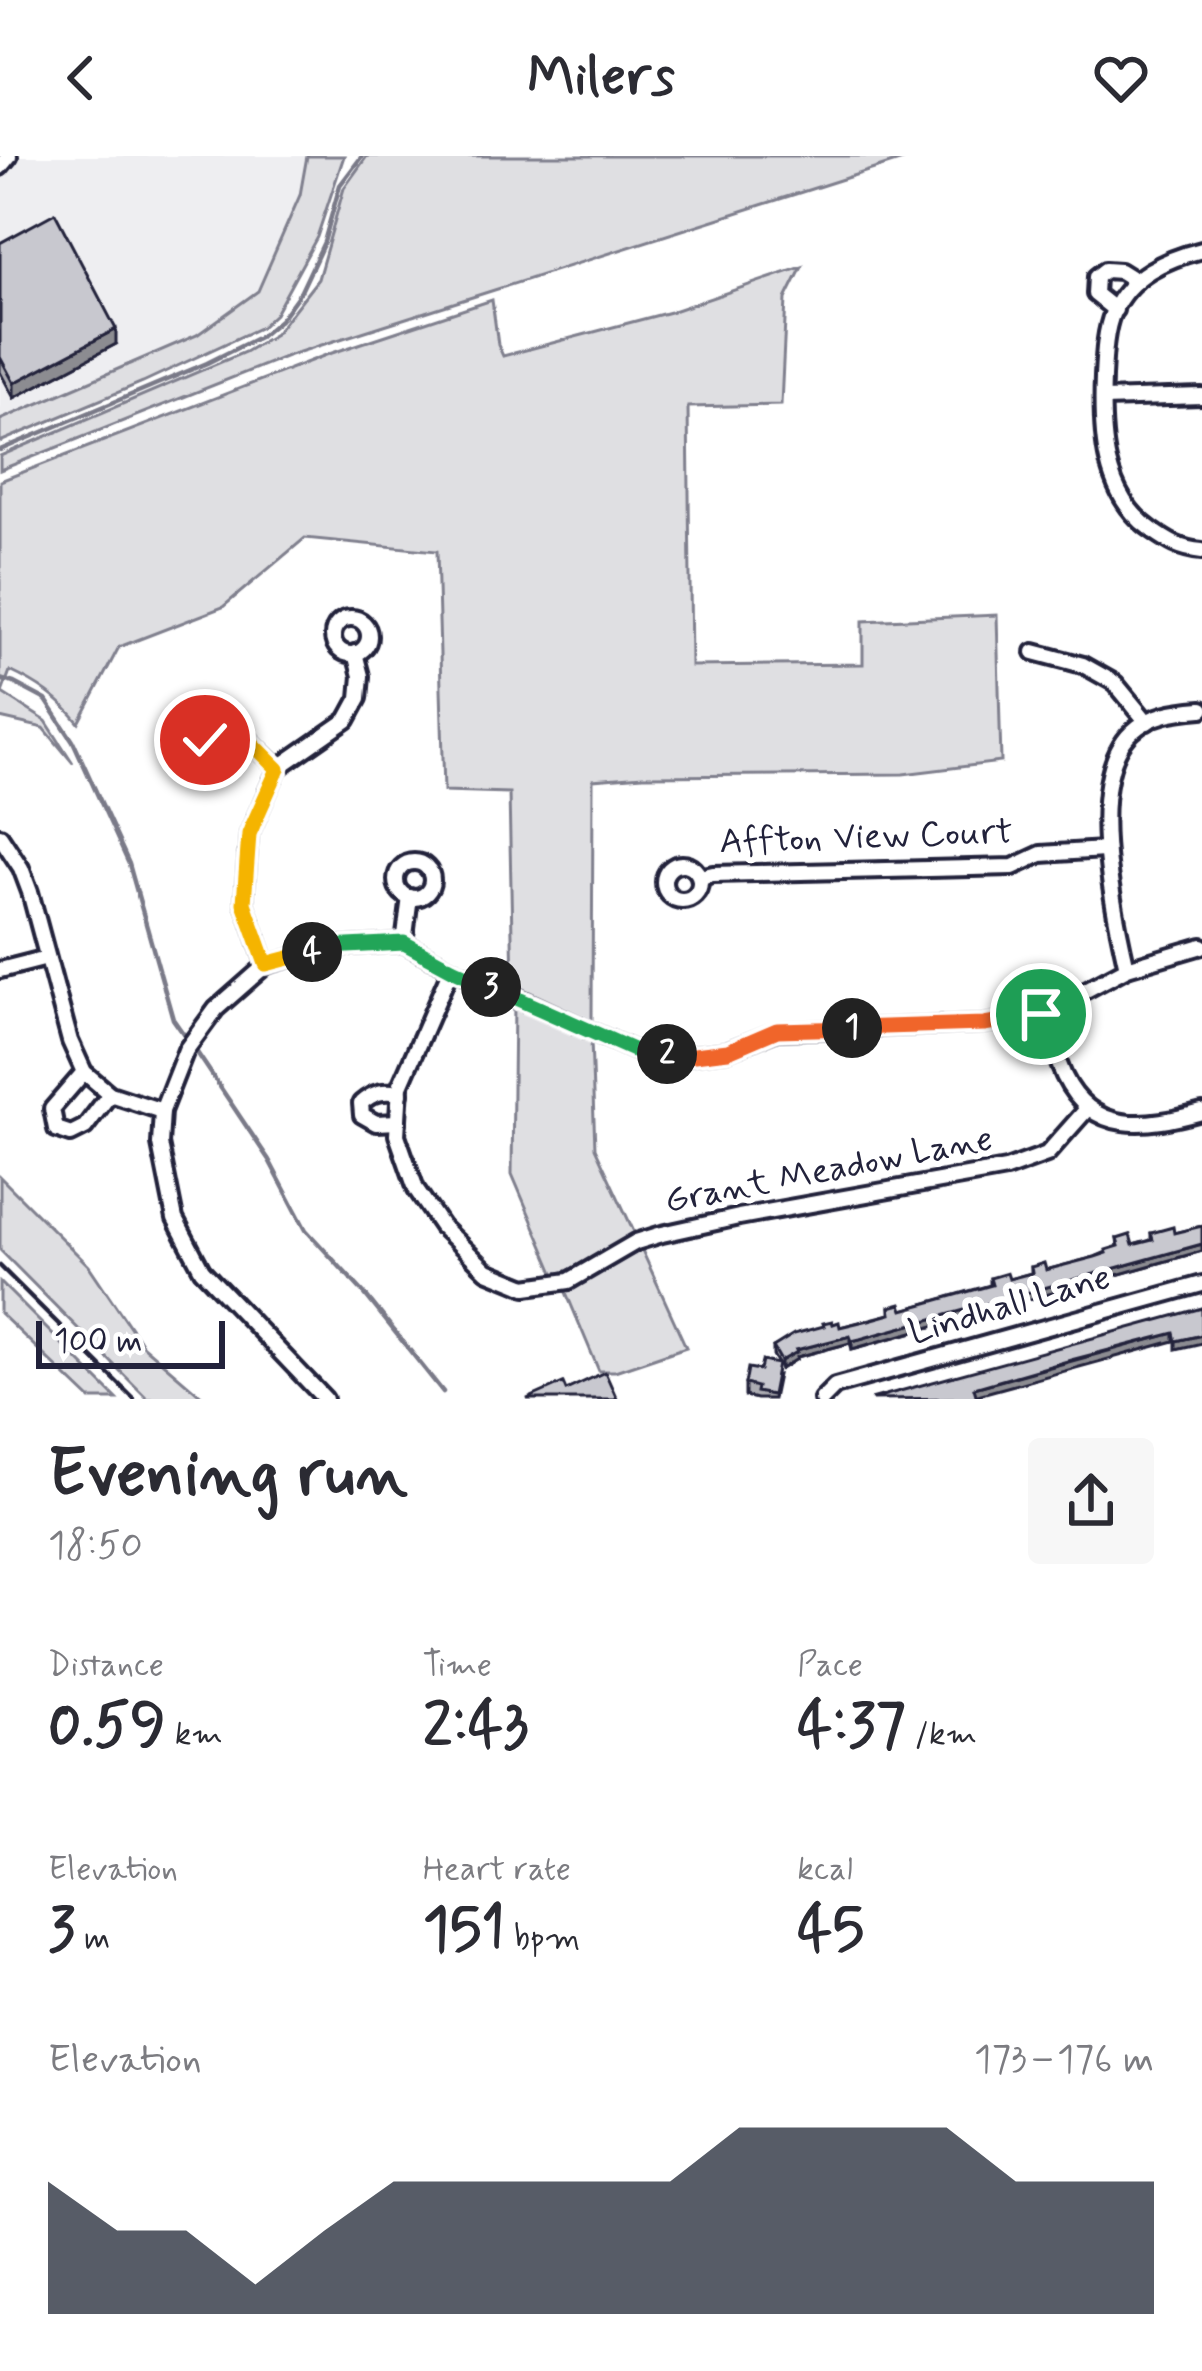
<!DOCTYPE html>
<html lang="en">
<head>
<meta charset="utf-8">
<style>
  :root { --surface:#fff; --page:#f7f7f7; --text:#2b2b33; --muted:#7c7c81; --accent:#111827 }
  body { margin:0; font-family:Mynerve,sans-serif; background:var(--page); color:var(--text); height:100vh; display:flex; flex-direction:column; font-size:45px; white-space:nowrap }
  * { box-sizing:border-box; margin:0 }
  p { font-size:39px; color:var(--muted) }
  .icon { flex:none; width:66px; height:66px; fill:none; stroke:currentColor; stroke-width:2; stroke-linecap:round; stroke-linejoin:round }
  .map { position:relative; height:1243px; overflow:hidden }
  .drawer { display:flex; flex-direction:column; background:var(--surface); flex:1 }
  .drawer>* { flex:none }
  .scale { position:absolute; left:36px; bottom:30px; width:189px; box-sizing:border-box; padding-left:12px; border:6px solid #22223b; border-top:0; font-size:33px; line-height:42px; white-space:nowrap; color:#22223b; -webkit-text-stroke:9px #fff; paint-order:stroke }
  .pin { position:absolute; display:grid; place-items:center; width:102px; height:102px; color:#fff; margin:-51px; border:6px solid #fff; border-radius:50%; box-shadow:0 3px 12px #0007 }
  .km { position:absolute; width:60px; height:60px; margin:-30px; border-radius:50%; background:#222; color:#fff; font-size:33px; line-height:60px; text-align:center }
  .round { display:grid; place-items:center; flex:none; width:126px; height:126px; border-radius:12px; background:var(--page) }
  .headline { display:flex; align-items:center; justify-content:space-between; height:204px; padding:0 48px }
  h1 { font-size:66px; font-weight:700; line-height:90px }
  .metrics { display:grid; grid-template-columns:repeat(3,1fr); gap:18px; height:204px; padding:12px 48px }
  .metrics div { display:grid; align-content:center }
  .metrics b { font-size:60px; font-weight:700 }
  .metrics small { font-size:33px; font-weight:400 }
  .metrics p { font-size:33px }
  .chart { height:336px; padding:24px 48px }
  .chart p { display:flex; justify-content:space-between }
  .chart svg { width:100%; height:216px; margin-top:12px; fill:var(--accent); opacity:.7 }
  header { display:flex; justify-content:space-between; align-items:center; height:156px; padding:0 48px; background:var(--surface); font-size:54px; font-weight:700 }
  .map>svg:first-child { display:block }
  .built { fill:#eeeef1 }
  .green { fill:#dfdfe2; stroke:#80808e; stroke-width:3 }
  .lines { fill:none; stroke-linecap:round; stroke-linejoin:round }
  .stream { stroke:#7a7a88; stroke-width:4.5 }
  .street-casing { stroke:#22223b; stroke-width:22 }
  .street { stroke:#fff; stroke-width:14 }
  .rail { stroke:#22223b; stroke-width:4.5 }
  .wall { fill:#acacb2; stroke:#22223b; stroke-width:3 }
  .shaded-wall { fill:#8c8c91; stroke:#22223b; stroke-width:3 }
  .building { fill:#c8c8cf; stroke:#22223b; stroke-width:3 }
  .split-1-casing { stroke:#fff; stroke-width:24 }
  .split-2-casing { stroke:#fff; stroke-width:24 }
  .split-3-casing { stroke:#fff; stroke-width:24 }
  .split-4-casing { stroke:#fff; stroke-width:24 }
  .split-5-casing { stroke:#fff; stroke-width:24 }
  .split-6-casing { stroke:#fff; stroke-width:24 }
  .split-1 { stroke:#f0652b; stroke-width:15 }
  .split-2 { stroke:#f0652b; stroke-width:15 }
  .split-3 { stroke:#22a559; stroke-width:15 }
  .split-4 { stroke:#22a559; stroke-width:15 }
  .split-5 { stroke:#f5b400; stroke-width:15 }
  .split-6 { stroke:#f5b400; stroke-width:15 }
  .labels { text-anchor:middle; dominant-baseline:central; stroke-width:12; stroke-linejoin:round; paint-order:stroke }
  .street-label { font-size:36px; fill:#22223b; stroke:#fff }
</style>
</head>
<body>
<header><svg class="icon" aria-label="back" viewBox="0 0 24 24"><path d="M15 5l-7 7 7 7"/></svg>Milers<svg class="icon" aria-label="heart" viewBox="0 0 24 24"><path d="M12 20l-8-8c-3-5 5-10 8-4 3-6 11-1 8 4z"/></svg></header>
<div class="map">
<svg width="1202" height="1243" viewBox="0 0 1202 1243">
  <rect width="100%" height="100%" fill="#fff"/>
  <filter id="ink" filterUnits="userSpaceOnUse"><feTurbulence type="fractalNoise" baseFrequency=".00833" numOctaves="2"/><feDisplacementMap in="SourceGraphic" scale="24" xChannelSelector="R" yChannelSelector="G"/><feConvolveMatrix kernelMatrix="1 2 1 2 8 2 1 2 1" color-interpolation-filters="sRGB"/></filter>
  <g filter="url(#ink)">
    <polygon class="built" points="0,0 307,0 300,39 259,135 197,179 0,264"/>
    <g class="green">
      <polygon points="307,0 344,0 317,81 275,158 261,171 143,226 0,286 0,264 197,179 258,135 300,39"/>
      <polygon points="367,0 915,0 287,200 0,314 0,300 245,196 275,178 318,123 344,32"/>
      <path d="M802 111 786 143 781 249 688 251 691 510 863 508V465L997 459 1001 606 903 618 643 620 593 624 592 865 513 828 509 637 444 635 437 395 305 382 223 451 119 491 79 567C60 543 38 528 10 515L2 537 46 565 73 607 44 572 0 562V325L326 199 492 144 498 189 503 200 670 156Z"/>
      <path d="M514 847 591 884 595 992 635 1078C608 1090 584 1111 555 1119L512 1018Z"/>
      <polygon points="0,1021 89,1110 143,1190 205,1243 148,1243 0,1094"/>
      <polygon points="641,1092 686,1191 615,1215 599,1215 565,1134"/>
      <polygon points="0,1126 117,1243 90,1243 0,1157"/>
    </g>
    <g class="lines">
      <g class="stream">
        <polyline points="0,294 207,207 261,180 280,164 301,135 324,86 340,29 362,0"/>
        <polyline points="0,523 14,527 46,544 73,585 129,708 173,863 187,883"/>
        <polyline points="194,892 269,1004 306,1074 364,1137 443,1236"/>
      </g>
      <g class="street-casing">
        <g id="street">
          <polyline points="0,11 9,0"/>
          <path d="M1202 94C1166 103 1129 119 1113 156 1105 174 1104 201 1103 221 1101 275 1102 340 1152 374 1169 386 1180 393 1202 395"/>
          <polyline points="1115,154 1095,138 1096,121 1105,114 1120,115 1136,125"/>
          <polyline points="1103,243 1202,240"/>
          <circle cx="351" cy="480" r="18"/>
          <polyline points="1034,496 1083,509 1115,527 1147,566"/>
          <circle cx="196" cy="568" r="18"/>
          <polyline points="214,568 242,577 278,612"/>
          <polyline points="0,680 21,712 30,736 70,885 84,916 110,938 162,955"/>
          <circle cx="414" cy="724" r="18"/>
          <circle cx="682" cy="726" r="18"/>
          <polyline points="700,721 713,718 1013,711 1041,698 1104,694"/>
          <polyline points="404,787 410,741"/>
          <polyline points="266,809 244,747 249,678 278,612 347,564 359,542 361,520 355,497"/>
          <path d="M1127 812C1114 755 1083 622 1132 576 1151 558 1177 555 1202 553"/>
          <polyline points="451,813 400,930 397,979 416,1033 442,1071 487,1115 526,1131 569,1125 636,1086 662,1078 739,1061 1006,1013 1047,998 1087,953"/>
          <polyline points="0,814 47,802"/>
          <path d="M1041 858C1049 878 1055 900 1064 920 1093 980 1147 971 1202 956"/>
          <polyline points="84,916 52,953 56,973 71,978 85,971 110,938"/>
          <path d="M398 966 376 967 362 959 361 947C374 936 383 934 400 937"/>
          <polyline points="325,1243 202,1114 175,1063 160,988 162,955 186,894 216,853 266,809 329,791 404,787 451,813 633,894 686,900 727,895 777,875 984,868 1041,858 1127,812 1202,790"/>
          <polyline points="822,1243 835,1230 1202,1128"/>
        </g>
      </g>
      <use href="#street" class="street"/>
      <polyline class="rail" points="0,1110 134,1243"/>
    </g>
    <g class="wall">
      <polygon points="0,87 116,188 14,242 0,216"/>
      <polygon points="1202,1070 1202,1095 860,1191 852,1193 850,1187 797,1201 797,1203 781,1213 773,1199 773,1191 833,1168 840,1171 890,1158 890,1151 903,1154 990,1129 990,1122 1009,1123 1031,1117 1031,1111 1046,1114 1095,1101 1118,1091 1117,1083 1133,1089 1151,1084 1151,1077 1174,1077"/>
      <polygon points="778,1219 773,1243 756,1243 745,1240 745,1228"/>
    </g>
    <g class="shaded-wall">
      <polygon points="116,173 116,188 14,242 14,227"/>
      <polygon points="1202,1088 1202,1095 852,1193 852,1185"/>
      <polygon points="1174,1177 1174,1185 974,1240 974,1232"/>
      <polygon points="1202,1179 1202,1187 1176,1193 1176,1185"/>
      <polygon points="850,1180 850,1187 797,1201 797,1203 781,1213 781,1205 796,1194"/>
    </g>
    <g class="building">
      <polygon points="55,57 116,173 14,227 0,201 0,87"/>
      <polygon points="1202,1070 1202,1088 860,1183 852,1185 850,1180 796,1194 797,1196 781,1205 773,1191 794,1178 824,1170 823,1167 832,1165 833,1168 839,1166 840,1171 869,1164 891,1158 890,1151 901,1148 903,1154 992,1129 990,1122 1007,1117 1009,1123 1032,1117 1031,1111 1044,1107 1046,1114 1095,1101 1107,1097 1106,1094 1119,1090 1117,1083 1130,1079 1133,1089 1153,1084 1151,1077 1173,1071 1174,1077"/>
      <polygon points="1202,1152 1202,1179 1176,1185 1174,1177 1071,1204 974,1232 977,1242 871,1243"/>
      <polygon points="762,1205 778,1208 772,1239 756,1236 757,1231 745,1228 748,1212 760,1214"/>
      <polygon points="605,1216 617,1243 527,1243 563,1227 566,1234"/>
    </g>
  </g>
  <g class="lines" filter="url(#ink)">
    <g class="split-1-casing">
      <polyline id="split-1" points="852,872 984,868 1041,858"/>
    </g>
    <g class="split-2-casing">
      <polyline id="split-2" points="667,898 686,900 728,895 777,874 852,872"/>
    </g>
    <g class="split-3-casing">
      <polyline id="split-3" points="491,831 633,894 667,898"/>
    </g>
    <g class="split-4-casing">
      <polyline id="split-4" points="312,796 329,791 404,787 452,813 491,831"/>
    </g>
    <g class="split-5-casing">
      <polyline id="split-5" points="252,671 249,678 244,747 266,808 312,796"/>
    </g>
    <g class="split-6-casing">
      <polyline id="split-6" points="205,584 214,568 242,577 278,613 252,671"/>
    </g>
    <use href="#split-1" class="split-1"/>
    <use href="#split-2" class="split-2"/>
    <use href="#split-3" class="split-3"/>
    <use href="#split-4" class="split-4"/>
    <use href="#split-5" class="split-5"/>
    <use href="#split-6" class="split-6"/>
  </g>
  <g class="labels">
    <g class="street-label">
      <text transform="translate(866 682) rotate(-2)">Affton View Court</text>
      <text transform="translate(829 1015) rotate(-11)">Grant Meadow Lane</text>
      <text transform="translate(1010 1150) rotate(-16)">Lindhall Lane</text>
    </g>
  </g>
</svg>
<div class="scale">100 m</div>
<div class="pin" style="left:1041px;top:858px;background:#1e9e55"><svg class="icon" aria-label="arrive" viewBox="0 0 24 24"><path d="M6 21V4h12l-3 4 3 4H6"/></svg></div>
<div class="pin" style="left:205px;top:584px;background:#d93025"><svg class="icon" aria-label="check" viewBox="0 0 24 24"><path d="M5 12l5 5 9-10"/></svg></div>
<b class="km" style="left:852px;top:872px">1</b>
<b class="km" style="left:667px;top:898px">2</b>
<b class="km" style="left:491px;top:831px">3</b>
<b class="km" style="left:312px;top:796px">4</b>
</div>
<section class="drawer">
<div class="headline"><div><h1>Evening run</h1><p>18:50</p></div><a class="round"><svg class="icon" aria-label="share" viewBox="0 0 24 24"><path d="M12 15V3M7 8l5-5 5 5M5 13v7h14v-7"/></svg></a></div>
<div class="metrics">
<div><p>Distance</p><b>0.59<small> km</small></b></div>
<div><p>Time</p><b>2:43</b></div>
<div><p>Pace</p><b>4:37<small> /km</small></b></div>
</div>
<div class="metrics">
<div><p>Elevation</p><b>3<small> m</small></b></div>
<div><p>Heart rate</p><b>151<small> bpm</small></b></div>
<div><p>kcal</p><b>45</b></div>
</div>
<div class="chart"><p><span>Elevation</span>173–176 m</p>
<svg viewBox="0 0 160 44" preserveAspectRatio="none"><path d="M0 44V17L10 27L20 27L30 38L40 27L50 17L60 17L70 17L80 17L90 17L100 6L110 6L120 6L130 6L140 17L150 17L160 17V44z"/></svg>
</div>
</section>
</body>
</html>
